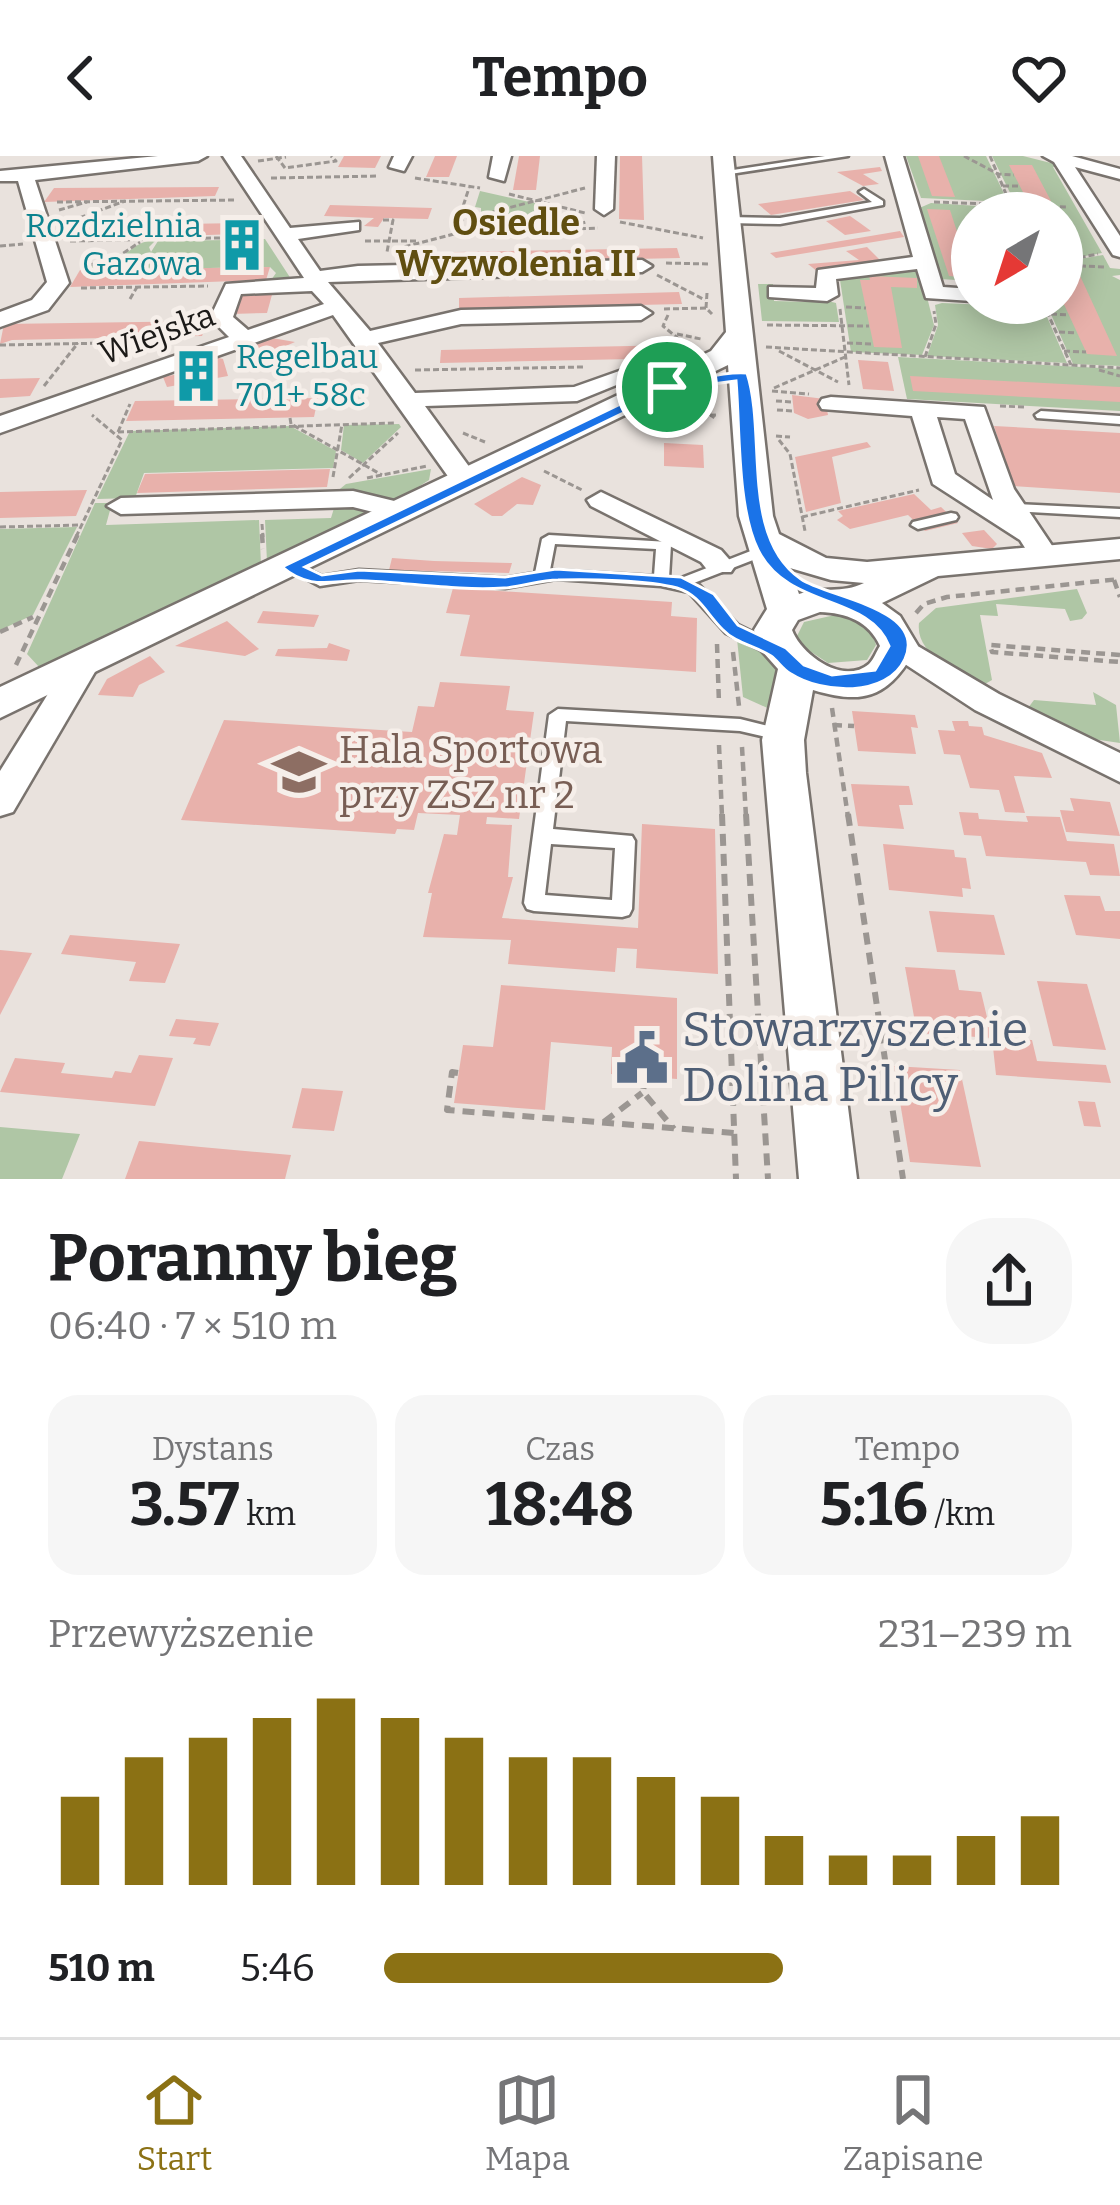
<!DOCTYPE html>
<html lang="pl">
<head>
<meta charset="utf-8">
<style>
  :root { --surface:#fff; --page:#f6f6f6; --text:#202124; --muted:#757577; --line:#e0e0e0; --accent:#8b7114 }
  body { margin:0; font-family:Bitter,serif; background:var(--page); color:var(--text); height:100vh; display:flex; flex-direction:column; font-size:45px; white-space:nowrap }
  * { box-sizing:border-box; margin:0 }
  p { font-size:39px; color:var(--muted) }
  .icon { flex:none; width:66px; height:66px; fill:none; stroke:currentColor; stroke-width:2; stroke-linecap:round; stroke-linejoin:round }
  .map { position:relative; height:1023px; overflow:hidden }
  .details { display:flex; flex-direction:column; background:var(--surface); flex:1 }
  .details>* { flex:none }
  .needle { width:78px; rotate:219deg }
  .tools { position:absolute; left:951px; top:36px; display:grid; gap:24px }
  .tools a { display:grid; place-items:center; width:132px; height:132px; border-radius:50%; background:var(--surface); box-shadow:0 6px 30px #0003; font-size:60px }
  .pin { position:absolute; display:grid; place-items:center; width:102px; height:102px; color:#fff; margin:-51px; border:6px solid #fff; border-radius:50%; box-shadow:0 3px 12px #0007 }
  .round { display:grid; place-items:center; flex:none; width:126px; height:126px; border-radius:48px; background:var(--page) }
  .overview { display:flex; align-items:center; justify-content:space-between; height:204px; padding:0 48px }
  h1 { font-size:66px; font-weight:700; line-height:90px }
  .stats { display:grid; grid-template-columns:repeat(3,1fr); gap:18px; height:204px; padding:12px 48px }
  .stats div { display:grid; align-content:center; border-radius:30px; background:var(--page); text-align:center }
  .stats b { font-size:60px; font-weight:700 }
  .stats small { font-size:33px; font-weight:400 }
  .stats p { font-size:33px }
  .chart { height:336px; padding:24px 48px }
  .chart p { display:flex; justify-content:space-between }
  .chart svg { width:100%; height:216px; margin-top:12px; stroke:var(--accent); stroke-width:6 }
  ul { padding:0 48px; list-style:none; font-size:39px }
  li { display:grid; grid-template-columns:192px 144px 1fr; align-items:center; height:90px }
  li i { height:30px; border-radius:15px; background:var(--accent) }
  header { display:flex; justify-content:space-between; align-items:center; height:156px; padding:0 48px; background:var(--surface); font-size:54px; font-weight:700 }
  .tab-bar { display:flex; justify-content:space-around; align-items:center; height:168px; border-top:3px solid var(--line); background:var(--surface); font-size:33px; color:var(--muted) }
  .tab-bar a { display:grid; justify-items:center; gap:6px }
  .tab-bar .current { color:var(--accent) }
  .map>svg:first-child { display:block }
  .green { fill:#afc6a5 }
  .building { fill:#e8b1ab }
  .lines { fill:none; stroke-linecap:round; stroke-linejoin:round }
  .service-casing { stroke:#79736e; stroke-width:5 }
  .minor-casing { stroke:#79736e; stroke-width:5 }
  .tertiary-casing { stroke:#79736e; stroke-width:5 }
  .path-far2 { stroke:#9b9692; stroke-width:3; stroke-dasharray:6 3; stroke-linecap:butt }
  .path-far1 { stroke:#9b9692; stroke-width:4.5; stroke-dasharray:9 6; stroke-linecap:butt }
  .path { stroke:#9b9692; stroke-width:6; stroke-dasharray:12 8; stroke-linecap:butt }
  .service { fill:#fff; fill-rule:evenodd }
  .minor { fill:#fff; fill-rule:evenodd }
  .tertiary { fill:#fff; fill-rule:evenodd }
  .route { fill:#1a73e8; stroke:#fff; stroke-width:3; fill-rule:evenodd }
  .labels { text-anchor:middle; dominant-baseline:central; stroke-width:9; stroke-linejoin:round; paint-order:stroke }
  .far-culture-label { font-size:33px; fill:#0d838f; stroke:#f6efea; text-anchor:end }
  .far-street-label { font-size:33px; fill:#1c1a18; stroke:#f6efea }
  .far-neighbourhood-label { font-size:36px; font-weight:bold; fill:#604e10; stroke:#f6efea }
  .education-label { font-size:39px; fill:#785e54; stroke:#f6efea; text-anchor:start }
  .near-service-label { font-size:48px; fill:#4e5e75; stroke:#f6efea; text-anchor:start }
</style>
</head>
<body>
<header><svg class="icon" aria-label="back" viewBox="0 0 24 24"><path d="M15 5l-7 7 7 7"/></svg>Tempo<svg class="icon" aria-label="heart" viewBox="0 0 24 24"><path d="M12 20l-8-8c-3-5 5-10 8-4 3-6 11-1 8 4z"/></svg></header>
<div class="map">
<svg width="1120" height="1023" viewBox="0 0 1120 1023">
  <rect width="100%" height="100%" fill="#e9e2dd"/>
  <g class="green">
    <polygon points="906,0 986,0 1008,46 921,42"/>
    <polygon points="992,0 1023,0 1063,10 1053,11 1102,97 1062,104 1062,57 1015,57 1016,49"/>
    <polygon points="480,35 552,51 551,72 481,73 481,52 475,51"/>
    <polygon points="931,47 1010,52 1011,57 972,57 972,125 940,123 917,53"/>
    <path d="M256 83H265L293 126 269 127 276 117 270 111 81 114C93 108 109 106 120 101 133 94 137 85 156 84L149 91 151 96 158 85 230 84 228 93 252 92Z"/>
    <polygon points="1103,99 1110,112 1120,113 1120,119 1112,120 1120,124 1120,210 1073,208 1046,147 1062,147 1062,106"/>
    <polygon points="920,113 934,169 922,199 851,196 840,124"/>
    <polygon points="758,128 773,128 774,145 812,146 812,141 836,147 839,166 762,165"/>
    <polygon points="942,147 1037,151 1041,147 1067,207 927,200 938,169 935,149"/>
    <polygon points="898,201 1120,213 1120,255 907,243"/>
    <polygon points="399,268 401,271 363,307 341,294 344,269"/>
    <polygon points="290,270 336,295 333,312 144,317 135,342 97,343 130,275"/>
    <polygon points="431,313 429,324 397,345 335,337 346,328"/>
    <polygon points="95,347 112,347 106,369 259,364 261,409 40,512 27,498"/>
    <polygon points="335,349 374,356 267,406 265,364 331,362"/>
    <polygon points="77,371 33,459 0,474 0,373"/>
    <path d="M1077 433 1087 457 1082 463 1070 465 1065 453 996 448 998 460 980 459 992 524 985 528C959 515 915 500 919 467L936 452Z"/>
    <path d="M835 459C854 462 871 468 876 489L867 504 828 507 799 488 797 480 804 466Z"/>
    <polygon points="737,483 762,497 779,514 772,554 743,541"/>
    <polygon points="1093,536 1116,549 1120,587 1093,583 1028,552 1034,544 1096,549"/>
    <polygon points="0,971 80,978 62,1023 0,1023"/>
  </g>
  <g class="building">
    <polygon points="344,0 381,0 375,12 338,11"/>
    <polygon points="435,0 457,0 449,21 426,21"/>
    <polygon points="519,0 540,0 536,34 513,34"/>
    <polygon points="620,0 642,0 644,64 619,63"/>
    <polygon points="918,0 939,0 955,41 932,40"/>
    <polygon points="1009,9 1032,9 1051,45 1027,44"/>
    <polygon points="880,11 882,15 863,18 879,28 863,30 837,16"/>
    <polygon points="219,31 215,40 44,46 54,32"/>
    <polygon points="850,35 864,44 771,59 758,48"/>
    <polygon points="330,49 432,52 428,63 384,62 378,71 364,70 374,62 324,60"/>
    <polygon points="927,53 950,54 972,122 949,120"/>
    <polygon points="850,60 860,67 871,75 845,79 826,65"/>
    <polygon points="241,67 238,78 55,84 66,70"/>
    <polygon points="900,75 904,81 776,102 770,97"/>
    <polygon points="867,91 881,105 818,116 808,108 859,104 846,95"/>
    <polygon points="677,92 680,102 401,108 402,97"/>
    <polygon points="270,111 266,124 70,131 80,114"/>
    <polygon points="1062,111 1076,111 1117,200 1087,198 1062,144"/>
    <polygon points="869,120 917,122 917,132 891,131 902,192 874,191 860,124 870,124"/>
    <polygon points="273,135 267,157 231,158 238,136"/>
    <polygon points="679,136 682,148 459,153 459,142"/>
    <polygon points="207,165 202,180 12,184 0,188 4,168"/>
    <polygon points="272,182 295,186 241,209 236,196"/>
    <polygon points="679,189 683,202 440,207 441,194"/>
    <polygon points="215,201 223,203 228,220 167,231 163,221 184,217 183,211"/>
    <polygon points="858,204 888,206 894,235 863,233"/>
    <polygon points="910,220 1120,231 1120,246 913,235"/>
    <polygon points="40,222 30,240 0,242 0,223"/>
    <polygon points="792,239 825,243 828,259 808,263 794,257"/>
    <polygon points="318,242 314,261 126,265 135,245"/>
    <polygon points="994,270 1120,277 1120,337 1013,330"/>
    <polygon points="867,286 871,291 832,301 841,347 806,356 795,301"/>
    <polygon points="664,287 703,289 704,312 664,310"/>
    <polygon points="330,313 327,331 137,337 145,318"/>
    <polygon points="522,321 541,329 533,349 517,348 502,360 492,360 474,348"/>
    <polygon points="87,334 76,360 0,362 0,336"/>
    <polygon points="914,338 931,354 941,351 958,367 925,375 908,359 850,373 837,364 843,360 838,355"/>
    <polygon points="984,374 997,388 992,393 972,390 962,377"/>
    <polygon points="392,402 434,405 512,407 509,417 389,414"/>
    <polygon points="453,432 672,446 671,460 697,462 696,516 460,500 470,459 446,457"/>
    <polygon points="263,455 319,459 314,471 257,467"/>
    <polygon points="227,465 259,493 245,500 175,490"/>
    <polygon points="329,487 350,494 347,505 275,500 278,493 327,492"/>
    <polygon points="150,500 165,516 139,529 133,541 98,539 107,523"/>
    <polygon points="440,526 510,530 506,554 534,556 519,663 487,661 486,668 512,669 508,721 513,721 502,762 638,772 642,668 715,673 718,818 636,812 637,793 617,792 615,816 508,808 511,784 423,781 432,737 428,737 444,678 457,679 460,659 418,657 414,674 397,673 395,678 181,664 224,564 412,576 418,550 434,551"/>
    <polygon points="852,555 915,559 918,572 911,571 916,598 858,595"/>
    <polygon points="952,565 968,565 969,570 982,571 984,579 1042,597 1052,622 1014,620 1025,657 1005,656 999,634 970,632 960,599 944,598 938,574 955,575"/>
    <polygon points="851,628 909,630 913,649 899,649 904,673 858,670"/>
    <polygon points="1070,642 1110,646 1120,680 1066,676 1060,654 1074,655"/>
    <polygon points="959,656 978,657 979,663 1028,666 1026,660 1060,661 1067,685 1114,688 1120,720 1090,719 1086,706 986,700 981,680 964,679"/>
    <polygon points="883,688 954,694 955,701 966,702 971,733 962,732 963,741 889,734"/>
    <polygon points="1064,739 1100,740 1105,755 1120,755 1120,783 1076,779"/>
    <polygon points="929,755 994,759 1005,799 937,796"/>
    <polygon points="70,779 180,788 165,827 129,825 136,806 61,798"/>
    <polygon points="0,794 32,797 0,859"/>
    <polygon points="905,811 955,814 959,834 981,836 992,882 917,877"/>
    <polygon points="1037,825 1087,828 1106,894 1053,890"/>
    <polygon points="501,829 677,842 677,923 611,918 612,891 551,886 545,954 454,947 463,889 493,891"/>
    <polygon points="176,863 219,867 210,890 193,888 196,882 169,880"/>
    <polygon points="992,882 1032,884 1037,905 1106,909 1111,927 996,919"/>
    <polygon points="139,899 173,902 155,950 0,936 15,902 65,907 61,917 112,922 115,915 131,917"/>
    <polygon points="894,910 960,914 981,1011 910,1006"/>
    <polygon points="302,932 343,935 334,975 292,972"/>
    <polygon points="1078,945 1095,946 1101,971 1084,970"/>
    <polygon points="139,985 201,991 291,999 285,1023 125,1023"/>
  </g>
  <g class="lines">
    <g class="service-casing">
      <g id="service">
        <polygon points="825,0 848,0 724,19 720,16"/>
        <polygon points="864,33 883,45 883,49 780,68 729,67 724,64 729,61 780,62 872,46 859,36"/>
        <polygon points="1041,255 1120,260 1120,268 1037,262 1035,259"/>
        <polygon points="1016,348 1120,353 1120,361 1011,355 1011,349"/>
        <polygon points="951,357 956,358 958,361 956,364 918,373 911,369 913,366"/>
        <path d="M549 379 669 386 671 389 669 422 676 424 761 391H771L773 394 771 397 694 427 699 429 738 469 783 491 785 495 783 499H771L726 477 689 436 661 430 556 423 505 432 359 424 320 430 284 411 291 406 322 420 359 414 505 422 535 417 542 383ZM555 388 656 393 654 420 550 414Z"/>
        <path d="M558 553 740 563 789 575 792 579 789 583 783 585 740 575 566 565 553 673 632 680 635 685 632 753 629 759 622 761 534 755 527 753 524 747 549 559ZM551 688 615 692 612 744 545 739Z"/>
      </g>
    </g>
    <g class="minor-casing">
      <g id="minor">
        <polygon points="158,0 207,0 198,5 35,24 69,127 48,154 0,171 0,156 32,144 47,126 18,25 0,25 0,15"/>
        <path d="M223 0H241L290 72 359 66V74L298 83 320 115 358 110 642 104 652 110 642 116 328 126 370 175 461 154 641 150 652 157 641 164 461 168 378 187 415 237 574 231 639 208 651 215 577 245 425 250 481 327 467 335 457 333 333 159 0 277V260L229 181 210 162 226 128 304 122ZM312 135 324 148 248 174 233 161 241 138Z"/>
        <polygon points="394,0 412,0 404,15 389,11"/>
        <polygon points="493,0 511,0 504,25 489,21"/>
        <polygon points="597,0 615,0 613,53 604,59 595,53"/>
        <polygon points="885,0 903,0 943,131 972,133 972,145 926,142 917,113 836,123 838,139 827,145 769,141 769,131 816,132 818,114 913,101"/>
        <polygon points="1043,0 1072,0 1120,13 1120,23 1075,11 1120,80 1120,101 1113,99 1054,6"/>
        <path d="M831 241 984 251 1014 333 1059 400 1054 406H1034L1020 384 933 328 912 260 822 253 819 248 822 243ZM937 261 965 263 993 344 955 318Z"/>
        <polygon points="353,335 415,350 419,356 405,364 353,351 121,358 107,350 121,342"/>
        <polygon points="601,336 721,394 735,410 731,416 709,416 701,406 591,350 587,344"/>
        <polygon points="899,479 999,538 1120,597 1120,626 975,554 888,497 883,490 888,483"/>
        <polygon points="83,498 95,501 99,509 13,656 0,660 0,615 71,501"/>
      </g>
    </g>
    <g class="tertiary-casing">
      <path id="tertiary" d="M713 0H733L773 360 779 378 826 402 867 406 1120 383V403L938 420 882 447 900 460 918 490C890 538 869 551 813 534L804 584 806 617 857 1023H799L762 584 778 513 761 494 754 474 767 453 739 360 728 209 0 562V531L711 195 726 176ZM790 412 831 424 864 427C842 438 822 430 799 438ZM820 456C846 457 869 465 880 490 876 496 874 503 869 508 843 530 801 498 792 474L798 464Z"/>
    </g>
    <g class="path-far2">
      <polyline points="276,0 285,12 336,5 331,0"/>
      <polyline points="964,0 998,18 1014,19"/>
      <polyline points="990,0 1014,57"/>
      <polyline points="258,5 286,1"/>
      <polyline points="271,22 379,20"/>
      <polyline points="415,22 480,32"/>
      <polyline points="1003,30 1020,30"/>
      <polyline points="509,38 585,57"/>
      <polyline points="1009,42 1026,42"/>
      <polyline points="57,46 237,44"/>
      <polyline points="934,46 1066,51"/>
      <polyline points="59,54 87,46"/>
      <polyline points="383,64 393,64 387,96"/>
      <polyline points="458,65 585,32"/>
      <polyline points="620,66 703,82"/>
      <polyline points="63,68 125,45"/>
      <polyline points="562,72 586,66"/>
      <polyline points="454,78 598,72"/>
      <polyline points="70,85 263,81"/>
      <polyline points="365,85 419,85"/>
      <polyline points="0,90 23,88"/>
      <polyline points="396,93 454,78 469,32"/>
      <polyline points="1062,105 1098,98"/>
      <polyline points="666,107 708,108"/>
      <polyline points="1062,109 1104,111"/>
      <polyline points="81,112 119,100 140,86"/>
      <polyline points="657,119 705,144"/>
      <polyline points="81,132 208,130"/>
      <polyline points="707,137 706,152 712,158"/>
      <polyline points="130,143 137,131"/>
      <polyline points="1043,147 1071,209"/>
      <polyline points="846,151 866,152"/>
      <polyline points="664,153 706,152"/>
      <polyline points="840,153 849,229"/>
      <polyline points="1051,158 1069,159"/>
      <polyline points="668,159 663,170 686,189"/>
      <polyline points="767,169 869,170"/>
      <polyline points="1059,176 1077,177"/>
      <polyline points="677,178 701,183"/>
      <polyline points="847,187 873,188"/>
      <polyline points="0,189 165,186"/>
      <polyline points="766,191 1120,212"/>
      <polyline points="779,195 838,226"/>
      <polyline points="1064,195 1086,196"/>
      <polyline points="925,201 936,168 934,155"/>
      <polyline points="415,214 583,211"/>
      <polyline points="1099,214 1120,220"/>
      <polyline points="44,230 78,187"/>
      <polyline points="774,232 845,201"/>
      <polyline points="772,235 809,238"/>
      <polyline points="688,242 716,263"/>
      <polyline points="776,245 793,246"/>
      <polyline points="1000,250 1024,251"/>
      <polyline points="777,254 794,255"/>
      <polyline points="656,261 716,259"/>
      <polyline points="290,262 291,268 382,319"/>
      <polyline points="118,276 394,267"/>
      <polyline points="118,276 130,248"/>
      <polyline points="463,277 485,286"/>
      <polyline points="776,280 790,281"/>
      <polyline points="779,284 790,298 805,375"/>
      <polyline points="544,315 582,334"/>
      <polyline points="333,321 342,268"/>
      <polyline points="349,322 398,277"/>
      <polyline points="367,322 427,310"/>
      <polyline points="802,361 919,334"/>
      <polyline points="262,368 263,381"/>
      <polyline points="0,371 82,369"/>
      <polyline points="76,381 122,284 92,259"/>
    </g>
    <g class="path-far1">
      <polyline points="262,378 263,393"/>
      <polyline points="1114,424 1120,441"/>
      <polyline points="916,457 924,448 947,441 1120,423"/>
      <polyline points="0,476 33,461"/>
      <polyline points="717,488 719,548"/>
      <polyline points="733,496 739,550"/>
      <polyline points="1120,499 990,489 992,496 1120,506"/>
      <polyline points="16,509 78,378"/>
      <polyline points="832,552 848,661"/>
      <polyline points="833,569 854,570"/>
      <polyline points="719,589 722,661"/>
      <polyline points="742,591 746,661"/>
    </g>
    <g class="path">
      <polyline points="722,658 736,1023"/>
      <polyline points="746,658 768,1023"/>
      <polyline points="848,658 903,1023"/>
      <polyline points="458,917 452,916 447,954 734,977"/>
      <polyline points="645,921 643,936 674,973"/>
      <polyline points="604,966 642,937"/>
    </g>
    <use href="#service" class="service"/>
    <use href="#minor" class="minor"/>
    <use href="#tertiary" class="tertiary"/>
  </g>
  <path class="route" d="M747 217C767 277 740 381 801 423 826 441 928 452 905 503 887 542 822 538 791 518 783 514 778 505 771 500 756 490 735 487 723 474 707 459 700 439 677 432 648 424 589 423 558 424 540 424 522 431 504 432 459 435 412 427 367 425 334 423 311 436 282 411L662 228C689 228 718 215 747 217ZM736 225C740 272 737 352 758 394 788 454 869 438 889 490L875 514 832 519 804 509 786 492 738 469 714 438 681 421 556 413 505 421 359 414 322 419 305 411 667 236 676 240 705 229Z"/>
  <defs>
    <g id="building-bare" transform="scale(4.14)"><path d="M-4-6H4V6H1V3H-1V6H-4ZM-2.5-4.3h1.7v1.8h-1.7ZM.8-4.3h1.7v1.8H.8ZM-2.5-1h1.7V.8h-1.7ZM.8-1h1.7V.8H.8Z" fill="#0f9aa8" stroke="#f6efea" stroke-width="2.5" paint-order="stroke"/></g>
    <g id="school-bare" transform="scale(4.14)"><path d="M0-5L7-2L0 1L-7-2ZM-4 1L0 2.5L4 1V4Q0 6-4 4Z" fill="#8d6e63" stroke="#f6efea" stroke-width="2.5" paint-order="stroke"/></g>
    <g id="civic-bare" transform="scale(4.14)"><path d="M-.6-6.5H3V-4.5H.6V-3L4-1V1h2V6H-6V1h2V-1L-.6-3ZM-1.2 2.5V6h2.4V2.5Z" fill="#5c6f8a" stroke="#f6efea" stroke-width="2.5" paint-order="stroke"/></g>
  </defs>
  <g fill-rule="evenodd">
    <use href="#building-bare" x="242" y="89"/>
    <use href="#building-bare" x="196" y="220"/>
    <use href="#school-bare" x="299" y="616"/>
    <use href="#civic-bare" x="642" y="902"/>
  </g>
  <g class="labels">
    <g class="far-culture-label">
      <text x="202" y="70">Rozdzielnia<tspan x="202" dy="38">Gazowa</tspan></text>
      <text x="236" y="201" text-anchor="start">Regelbau<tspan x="236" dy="38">701+ 58c</tspan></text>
    </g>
    <g class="far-street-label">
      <text transform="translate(157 178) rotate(-20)">Wiejska</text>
    </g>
    <g class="far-neighbourhood-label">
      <text x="516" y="67">Osiedle<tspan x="516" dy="41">Wyzwolenia II</tspan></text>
    </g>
    <g class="education-label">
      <text x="339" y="594">Hala Sportowa<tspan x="339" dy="45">przy ZSZ nr 2</tspan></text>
    </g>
    <g class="near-service-label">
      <text x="682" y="874">Stowarzyszenie<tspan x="682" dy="55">Dolina Pilicy</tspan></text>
    </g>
  </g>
</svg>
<div class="tools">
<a><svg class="needle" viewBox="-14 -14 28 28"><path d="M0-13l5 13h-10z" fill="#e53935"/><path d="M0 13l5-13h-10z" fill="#757577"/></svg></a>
</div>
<div class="pin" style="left:667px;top:231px;background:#1e9e55"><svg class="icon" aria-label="arrive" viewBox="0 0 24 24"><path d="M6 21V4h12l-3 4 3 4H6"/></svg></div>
</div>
<section class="details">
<div class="overview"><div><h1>Poranny bieg</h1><p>06:40 · 7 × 510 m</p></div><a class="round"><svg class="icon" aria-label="share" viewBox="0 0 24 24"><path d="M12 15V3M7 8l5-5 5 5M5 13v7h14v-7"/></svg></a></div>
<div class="stats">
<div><p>Dystans</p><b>3.57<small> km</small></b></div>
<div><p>Czas</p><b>18:48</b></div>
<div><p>Tempo</p><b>5:16<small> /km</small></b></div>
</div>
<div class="chart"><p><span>Przewyższenie</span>231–239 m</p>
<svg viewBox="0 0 160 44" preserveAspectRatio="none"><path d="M5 44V26M15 44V18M25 44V14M35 44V10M45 44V6M55 44V10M65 44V14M75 44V18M85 44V18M95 44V22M105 44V26M115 44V34M125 44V38M135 44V38M145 44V34M155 44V30"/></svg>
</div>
<ul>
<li><b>510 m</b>5:46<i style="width:58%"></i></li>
</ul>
</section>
<nav class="tab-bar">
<a class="current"><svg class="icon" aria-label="home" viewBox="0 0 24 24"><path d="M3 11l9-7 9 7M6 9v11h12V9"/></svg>Start</a>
<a><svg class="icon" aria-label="map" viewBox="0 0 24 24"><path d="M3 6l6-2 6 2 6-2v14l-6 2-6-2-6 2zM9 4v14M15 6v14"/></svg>Mapa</a>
<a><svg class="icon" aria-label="saved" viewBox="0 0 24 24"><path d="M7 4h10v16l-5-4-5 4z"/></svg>Zapisane</a>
</nav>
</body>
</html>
